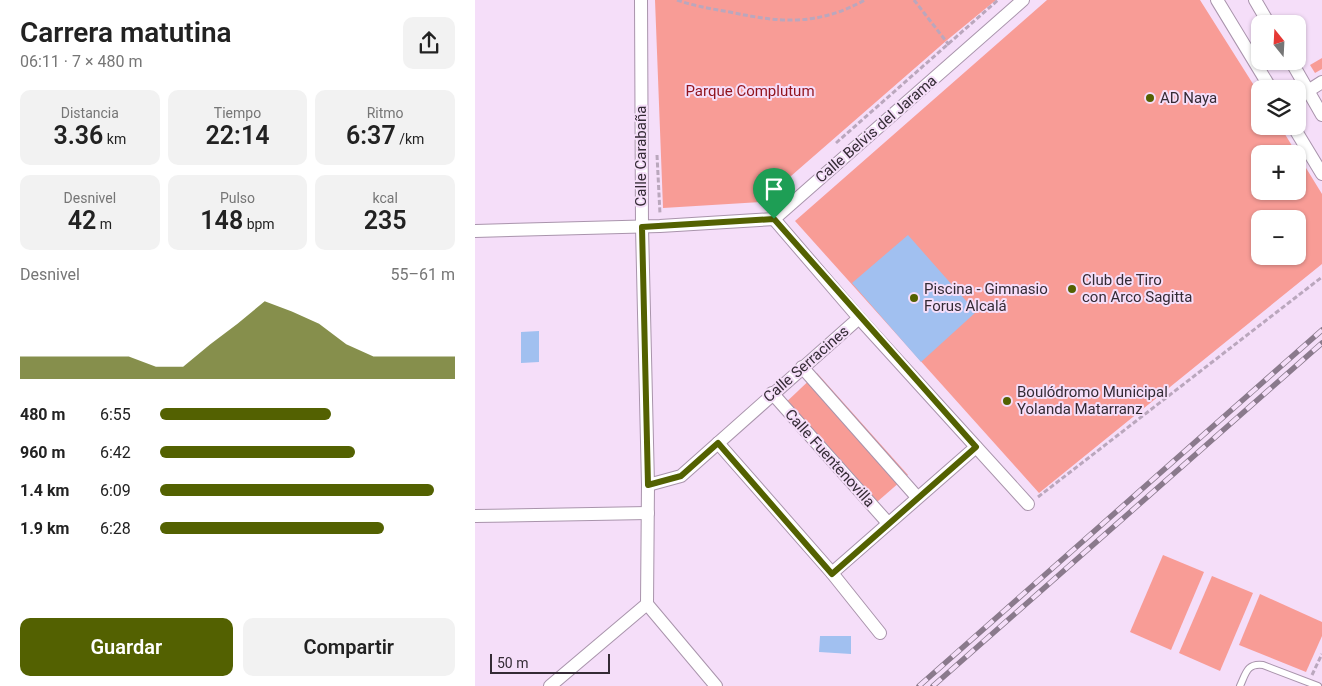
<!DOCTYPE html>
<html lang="es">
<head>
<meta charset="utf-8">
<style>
  :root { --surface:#fff; --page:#f2f2f2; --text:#222; --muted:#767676; --accent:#536101 }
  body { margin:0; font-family:Roboto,sans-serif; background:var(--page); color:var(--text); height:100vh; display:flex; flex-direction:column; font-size:19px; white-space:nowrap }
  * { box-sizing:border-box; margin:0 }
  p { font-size:16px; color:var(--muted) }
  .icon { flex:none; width:28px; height:28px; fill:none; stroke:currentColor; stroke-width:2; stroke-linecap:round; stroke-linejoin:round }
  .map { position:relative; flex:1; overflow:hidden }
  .drawer { display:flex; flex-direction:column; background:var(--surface); width:475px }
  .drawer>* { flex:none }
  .needle { width:32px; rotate:342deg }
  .tools { position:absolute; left:776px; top:15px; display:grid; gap:10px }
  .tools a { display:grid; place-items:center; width:55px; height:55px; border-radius:10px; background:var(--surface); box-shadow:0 1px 4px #0004; font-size:25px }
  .scale { position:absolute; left:15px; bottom:12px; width:120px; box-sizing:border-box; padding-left:5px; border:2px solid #342b35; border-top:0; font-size:14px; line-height:18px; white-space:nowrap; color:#342b35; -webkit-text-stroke:4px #f5def9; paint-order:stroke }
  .pin { position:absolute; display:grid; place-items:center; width:42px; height:42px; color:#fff; margin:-51px -21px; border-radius:50% 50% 50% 0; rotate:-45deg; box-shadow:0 0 5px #0007 }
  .pin .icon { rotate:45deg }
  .round { display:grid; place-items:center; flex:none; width:52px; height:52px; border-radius:10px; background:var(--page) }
  .headline { display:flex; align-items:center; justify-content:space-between; height:85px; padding:0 20px }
  h1 { font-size:28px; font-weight:600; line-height:38px }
  .stats { display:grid; grid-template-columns:repeat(3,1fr); gap:8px; height:85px; padding:5px 20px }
  .stats div { display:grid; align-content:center; border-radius:10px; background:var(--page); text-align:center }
  .stats b { font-size:25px; font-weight:600 }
  .stats small { font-size:14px; font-weight:400 }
  .stats p { font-size:14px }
  .chart { height:140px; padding:10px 20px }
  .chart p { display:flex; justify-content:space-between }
  .chart svg { width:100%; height:90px; margin-top:5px; fill:var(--accent); opacity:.7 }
  .action { display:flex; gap:10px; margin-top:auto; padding:10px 20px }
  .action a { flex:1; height:58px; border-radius:10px; background:var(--accent); color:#fff; font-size:20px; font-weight:600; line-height:58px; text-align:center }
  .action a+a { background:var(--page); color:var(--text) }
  ul { padding:0 20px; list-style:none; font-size:16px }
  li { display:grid; grid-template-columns:80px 60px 1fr; align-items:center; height:38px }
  li i { height:12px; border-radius:6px; background:var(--accent) }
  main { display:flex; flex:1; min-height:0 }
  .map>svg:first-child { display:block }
  .green { fill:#f89c96; fill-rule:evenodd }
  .water { fill:#a1c0f0 }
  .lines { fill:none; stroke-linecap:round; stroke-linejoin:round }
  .lane-casing { stroke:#a994ac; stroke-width:8 }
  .street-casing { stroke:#a994ac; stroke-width:14 }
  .path { stroke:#baa7bd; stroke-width:3; stroke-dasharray:5 2.5; stroke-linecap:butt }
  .lane { stroke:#fff; stroke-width:6 }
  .street { stroke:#fff; stroke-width:12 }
  .rail-casing { stroke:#8a7a8c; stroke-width:5.5 }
  .rail { stroke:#f5def9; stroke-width:4; stroke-dasharray:11; stroke-linecap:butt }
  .route-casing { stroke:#fff; stroke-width:10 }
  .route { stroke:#536101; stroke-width:6 }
  .poi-dot { fill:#536101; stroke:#f5def9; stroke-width:2 }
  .labels { text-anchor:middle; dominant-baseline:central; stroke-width:4; stroke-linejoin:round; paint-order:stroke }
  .park-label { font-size:15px; fill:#91141d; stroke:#f5def9 }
  .poi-label { font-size:15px; fill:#342b35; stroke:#f5def9; text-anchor:start }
  .street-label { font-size:15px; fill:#342b35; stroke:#f5def9 }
</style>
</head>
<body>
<main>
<section class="drawer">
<div class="headline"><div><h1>Carrera matutina</h1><p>06:11 · 7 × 480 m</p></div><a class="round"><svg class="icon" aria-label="share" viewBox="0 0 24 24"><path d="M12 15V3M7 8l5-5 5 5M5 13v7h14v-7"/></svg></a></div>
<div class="stats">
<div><p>Distancia</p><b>3.36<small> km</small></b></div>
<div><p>Tiempo</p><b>22:14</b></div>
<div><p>Ritmo</p><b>6:37<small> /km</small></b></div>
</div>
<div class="stats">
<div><p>Desnivel</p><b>42<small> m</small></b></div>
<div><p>Pulso</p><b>148<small> bpm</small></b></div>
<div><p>kcal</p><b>235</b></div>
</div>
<div class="chart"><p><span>Desnivel</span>55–61 m</p>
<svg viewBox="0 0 160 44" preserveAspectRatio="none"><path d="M0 44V33L10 33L20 33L30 33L40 33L50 38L60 38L70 27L80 17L90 6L100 11L110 17L120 27L130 33L140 33L150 33L160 33V44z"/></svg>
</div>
<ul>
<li><b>480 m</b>6:55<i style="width:58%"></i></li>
<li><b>960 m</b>6:42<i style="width:66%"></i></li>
<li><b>1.4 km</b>6:09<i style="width:93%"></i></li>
<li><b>1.9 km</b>6:28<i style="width:76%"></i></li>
</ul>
<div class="action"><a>Guardar</a><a>Compartir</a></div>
</section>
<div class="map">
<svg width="847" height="686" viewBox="0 0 847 686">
  <rect width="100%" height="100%" fill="#f5def9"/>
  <g class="green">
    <polygon points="180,0 521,0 471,41 286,202 188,208"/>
    <path d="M572 0H725L785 95V126H805L822 154H785V191H822L823 155 847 194V264L564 493 320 221ZM785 219H822V256H785Z"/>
    <polygon points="847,58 847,69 840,73 835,65"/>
    <polygon points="342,373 433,475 395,508 305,408"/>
    <polygon points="688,555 729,572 696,650 655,632"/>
    <polygon points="737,576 778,593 745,671 704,653"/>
    <polygon points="785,594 847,622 847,636 831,672 764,645"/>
  </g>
  <g class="water">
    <polygon points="433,235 501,312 446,362 377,283"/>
    <polygon points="64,331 64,362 46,363 46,332"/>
    <polygon points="345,636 376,636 376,654 344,652"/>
  </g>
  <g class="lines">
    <g class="lane-casing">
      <path id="lane" d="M765 686C771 673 772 663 788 665L843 686"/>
    </g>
    <g class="street-casing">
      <g id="street">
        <polyline points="742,0 796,89"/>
        <polyline points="780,0 794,24"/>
        <polyline points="816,61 847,115"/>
        <polyline points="833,91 847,82"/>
        <polyline points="818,126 847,174"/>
        <polyline points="0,231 185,226 299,219 548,0"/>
        <polyline points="384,318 553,504"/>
        <polyline points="327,367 442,497"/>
        <polyline points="297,393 413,523"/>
        <polyline points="243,443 357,573 405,633"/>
        <polyline points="173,485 206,476 384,318 299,219"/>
        <polyline points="0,516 173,513"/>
        <polyline points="357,573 501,447"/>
        <polyline points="172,604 241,686"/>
        <polyline points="75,686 172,604 173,485 167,227 166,0"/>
      </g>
    </g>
    <g class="path">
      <path d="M202 0C219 6 237 9 255 12 306 23 342 26 390 0"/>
      <polyline points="439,0 474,45"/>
      <polyline points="361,143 523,0"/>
      <polyline points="182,155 185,214"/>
      <polyline points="563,497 847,277"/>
      <polyline points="837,675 847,654"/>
    </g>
    <use href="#lane" class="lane"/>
    <use href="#street" class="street"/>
    <g class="rail-casing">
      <g id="rail">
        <polyline points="444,686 847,330"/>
        <polyline points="458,686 847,343"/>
      </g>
    </g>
    <use href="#rail" class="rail"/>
  </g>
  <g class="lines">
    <g class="route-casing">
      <polygon id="route" points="299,219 501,447 357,574 243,443 206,476 173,485 167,227"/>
    </g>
    <use href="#route" class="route"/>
  </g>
  <g class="poi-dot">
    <circle cx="675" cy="98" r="5"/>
    <circle cx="597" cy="289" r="5"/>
    <circle cx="439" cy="298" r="5"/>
    <circle cx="532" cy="401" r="5"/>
  </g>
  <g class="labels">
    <g class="park-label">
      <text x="275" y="91">Parque Complutum</text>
    </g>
    <g class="poi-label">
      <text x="685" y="98">AD Naya</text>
      <text x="607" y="280">Club de Tiro<tspan x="607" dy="17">con Arco Sagitta</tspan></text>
      <text x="449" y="289">Piscina - Gimnasio<tspan x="449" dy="17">Forus Alcalá</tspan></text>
      <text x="542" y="392">Boulódromo Municipal<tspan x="542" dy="17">Yolanda Matarranz</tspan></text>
    </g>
    <g class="street-label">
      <text transform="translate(401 129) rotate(-41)">Calle Belvis del Jarama</text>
      <text transform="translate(166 156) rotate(-90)">Calle Carabaña</text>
      <text transform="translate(331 364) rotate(-41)">Calle Serracines</text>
      <text transform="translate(355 458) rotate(48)">Calle Fuentenovilla</text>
    </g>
  </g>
</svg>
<div class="tools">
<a><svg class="needle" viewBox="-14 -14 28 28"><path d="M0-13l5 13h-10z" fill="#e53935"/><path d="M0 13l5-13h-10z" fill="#767676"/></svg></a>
<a><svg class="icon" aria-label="layers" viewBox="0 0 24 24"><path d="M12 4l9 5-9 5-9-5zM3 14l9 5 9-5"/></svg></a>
<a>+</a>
<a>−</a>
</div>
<div class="scale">50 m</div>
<div class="pin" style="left:299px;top:219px;background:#1e9e55"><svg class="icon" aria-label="arrive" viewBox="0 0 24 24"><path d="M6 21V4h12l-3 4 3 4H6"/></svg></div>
</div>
</main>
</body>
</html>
